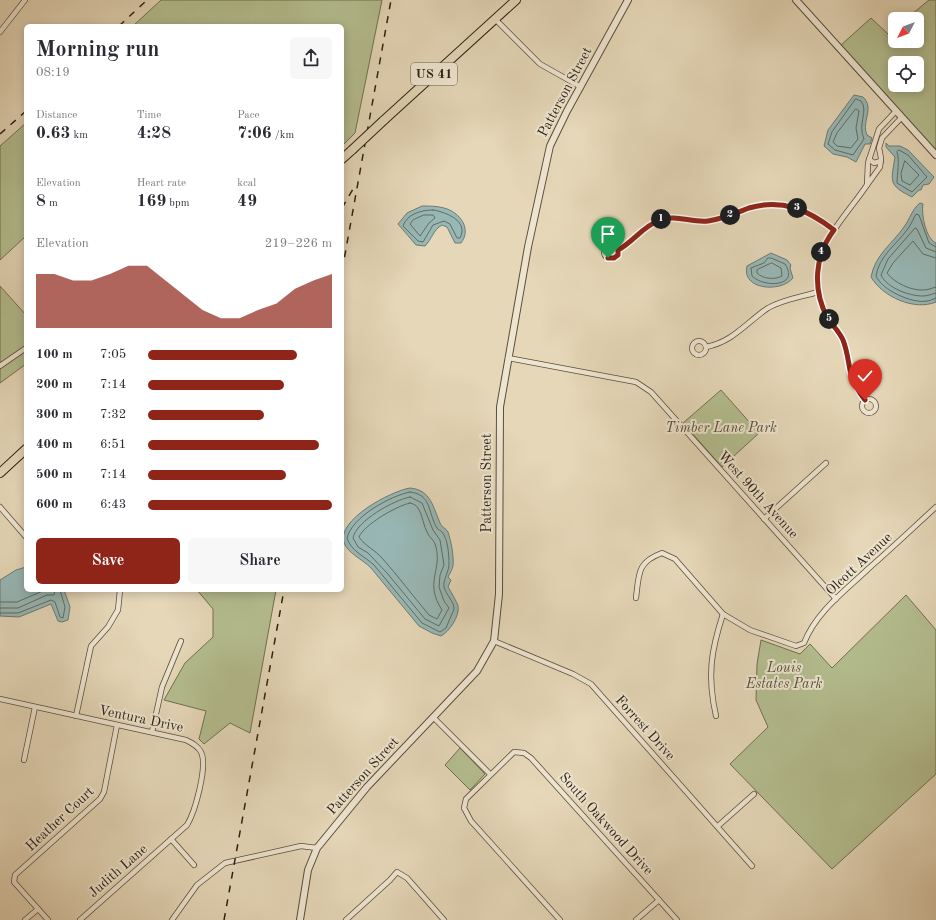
<!DOCTYPE html>
<html lang="en">
<head>
<meta charset="utf-8">
<style>
  :root { --surface:#fff; --page:#f7f7f7; --text:#2b2b33; --muted:#7c7c81; --accent:#8f2418 }
  body { margin:0; font-family:"Old Standard TT",serif; background:var(--page); color:var(--text); height:100vh; display:flex; flex-direction:column; font-size:15px; white-space:nowrap }
  * { box-sizing:border-box; margin:0 }
  p { font-size:13px; color:var(--muted) }
  .icon { flex:none; width:22px; height:22px; fill:none; stroke:currentColor; stroke-width:2; stroke-linecap:round; stroke-linejoin:round }
  .map { position:relative; flex:1; overflow:hidden }
  .drawer { position:absolute; left:24px; top:24px; width:320px; height:568px; display:flex; flex-direction:column; background:var(--surface); border-radius:6px; box-shadow:0 2px 10px #0003 }
  .drawer>* { flex:none }
  .needle { width:26px; rotate:228deg }
  .controls { position:absolute; left:888px; top:12px; display:grid; gap:8px }
  .controls a { display:grid; place-items:center; width:36px; height:36px; border-radius:6px; background:var(--surface); box-shadow:0 2px 10px #0003; font-size:20px }
  .pin { position:absolute; display:grid; place-items:center; width:34px; height:34px; color:#fff; margin:-41px -17px; border-radius:50% 50% 50% 0; rotate:-45deg; box-shadow:0 0 4px #0007 }
  .pin .icon { rotate:45deg }
  .km { position:absolute; width:20px; height:20px; margin:-10px; border-radius:50%; background:#222; color:#fff; font-size:11px; line-height:20px; text-align:center }
  .round { display:grid; place-items:center; flex:none; width:42px; height:42px; border-radius:6px; background:var(--page) }
  .headline { display:flex; align-items:center; justify-content:space-between; height:68px; padding:0 12px }
  h1 { font-size:22px; font-weight:700; line-height:30px }
  .metrics { display:grid; grid-template-columns:repeat(3,1fr); gap:6px; height:68px; padding:4px 12px }
  .metrics div { display:grid; align-content:center }
  .metrics b { font-size:17px; font-weight:700 }
  .metrics small { font-size:11px; font-weight:400 }
  .metrics p { font-size:11px }
  .chart { height:112px; padding:8px 12px }
  .chart p { display:flex; justify-content:space-between }
  .chart svg { width:100%; height:72px; margin-top:4px; fill:var(--accent); opacity:.7 }
  .primary-button { display:flex; gap:8px; margin-top:auto; padding:8px 12px }
  .primary-button a { flex:1; height:46px; border-radius:6px; background:var(--accent); color:#fff; font-size:16px; font-weight:700; line-height:46px; text-align:center }
  .primary-button a+a { background:var(--page); color:var(--text) }
  ul { padding:0 12px; list-style:none; font-size:13px }
  li { display:grid; grid-template-columns:64px 48px 1fr; align-items:center; height:30px }
  li i { height:10px; border-radius:5px; background:var(--accent) }
  .map>svg:first-child { display:block }
  .green { fill:#b4be90; stroke:#706f51; fill-rule:evenodd }
  .water { fill:#98b8b6; stroke:#6c7b74 }
  .lines { fill:none; stroke-linecap:round; stroke-linejoin:round }
  .shore { stroke:#626c64; stroke-width:1 }
  .minor-casing { stroke:#5a4e3c; stroke-width:6 }
  .tertiary-casing { stroke:#5a4e3c; stroke-width:8 }
  .trunk-casing { stroke:#2b2012; stroke-width:10 }
  .minor { stroke:#eee5d1; stroke-width:4.5 }
  .tertiary { stroke:#eee5d1; stroke-width:6 }
  .trunk { stroke:#e5d7b8; stroke-width:8 }
  .rail { stroke:#2b2012; stroke-width:1.5; stroke-dasharray:7 7; stroke-linecap:butt }
  .trunk-bridge-casing { stroke:#2b2012; stroke-width:10; stroke-linecap:butt }
  .trunk-bridge { stroke:#e5d7b8; stroke-width:8 }
  .route-casing { stroke:#fff; stroke-width:8 }
  .route { stroke:#8f2418; stroke-width:5 }
  .labels { text-anchor:middle; dominant-baseline:central; stroke-width:4; stroke-linejoin:round; paint-order:stroke }
  .shield { fill:#eee5d1; stroke:#665b4b; stroke-width:1 }
  .shield-label { font-size:13px; font-weight:bold; fill:#2b2012 }
  .street-label { font-size:14px; fill:#2b2012; stroke:#eee5d1 }
  .park-label { font-size:14px; font-style:italic; fill:#544f38; stroke:#eee5d1 }
</style>
</head>
<body>
<div class="map">
<svg width="936" height="920" viewBox="0 0 936 920">
  <rect width="100%" height="100%" fill="#e5d7b8"/>
  <filter id="stains"><feTurbulence type="fractalNoise" baseFrequency=".005" numOctaves="4"/><feColorMatrix values="0 0 0 0 .2 0 0 0 0 .09 0 0 0 0 .02 0 0 0 .5 -.17"/></filter>
  <radialGradient id="worn" r=".72"><stop offset=".6" stop-color="#630" stop-opacity="0"/><stop offset="1" stop-color="#630" stop-opacity=".3"/></radialGradient>
  <g class="green">
    <polygon points="161,0 382,0 355,133 342,146 342,26 133,26"/>
    <path d="M929 0H936V152L841 45 871 18 888 34 895 28V41H917V19H906ZM895 63H917V85H895Z"/>
    <polygon points="26,123 26,236 0,260 0,146"/>
    <polygon points="0,286 26,315 26,364 0,383"/>
    <polygon points="721,390 759,433 722,467 683,423"/>
    <polygon points="197,590 276,590 250,733 230,723 204,744 199,739 206,711 164,700 185,663 213,637 213,609"/>
    <polygon points="906,595 936,630 936,774 832,869 730,764 768,727 756,700 757,664 761,640 800,654 810,644 832,668"/>
    <polygon points="460,748 485,774 470,790 445,765"/>
  </g>
  <g class="water">
    <path d="M854 95 863 97C875 108 861 122 867 135L872 138 870 144H865L856 162 847 157 833 154 824 146 828 130Z"/>
    <path d="M886 143 889 146H900L908 150 934 177 929 184 923 185 921 190H919L912 197C888 185 891 182 895 157L886 147Z"/>
    <path d="M920 203 923 204C921 214 926 239 936 243V302C914 311 883 297 871 277 875 255 892 244 904 227 910 219 912 209 920 203Z"/>
    <path d="M422 206C429 206 437 206 444 208 460 212 472 229 461 243H455L447 227 442 225C433 230 432 239 425 246L416 245 398 224 407 213Z"/>
    <path d="M771 253 787 260 791 265 790 268 793 278C781 293 741 290 747 266Z"/>
    <path d="M410 488C431 490 433 507 440 523 441 527 446 528 448 532 451 541 454 556 453 566 452 570 450 573 448 577L451 580 448 587C450 590 458 604 458 606 460 616 449 632 441 636L432 633 419 626 371 568C362 559 349 554 344 543 336 520 391 491 410 488Z"/>
    <polygon points="26,567 26,590 64,590 70,607 68,620 62,622 58,621 51,604 19,617 0,616 0,580 16,570"/>
  </g>
  <g class="lines">
    <g class="shore">
      <path d="M856 99 861 101C869 111 857 124 864 139L853 155 835 150 828 144 832 132Z"/>
      <polygon points="856,109 859,111 856,128 858,139 851,148 837,146 833,142 837,133"/>
      <path d="M899 150 908 155 927 177 912 192 897 183C897 174 900 161 897 152Z"/>
      <polygon points="905,161 919,175 910,185 902,181 901,174"/>
      <path d="M433 210C446 212 469 221 460 238H457L450 224 444 221 433 225 423 242 418 241 403 226C407 214 421 210 433 210Z"/>
      <polygon points="424,215 433,215 435,218 429,223 420,236 410,224 413,220"/>
      <path d="M936 247 929 243 919 215 916 214C913 219 911 225 907 230 896 245 879 256 876 276 882 290 912 304 927 301 930 301 933 299 936 298"/>
      <path d="M936 252 926 248 917 229 915 228 888 259 881 275C887 288 909 296 923 296 928 296 932 294 936 293"/>
      <path d="M768 258H771L785 264C800 287 764 288 752 276L751 268 764 263Z"/>
      <path d="M936 258 923 254 913 241 893 263 887 273C894 283 912 291 924 290 928 290 932 288 936 287"/>
      <path d="M772 263 781 268 782 276C775 280 763 279 757 273V270Z"/>
      <path d="M410 492C432 494 428 514 437 528 440 532 438 528 442 532 448 539 449 555 449 564 449 572 443 579 444 587 446 595 454 601 454 609L446 628 440 632 422 623 374 565C364 556 351 551 347 538 352 517 390 496 410 492Z"/>
      <path d="M410 497 422 503 433 530 440 540 444 565 440 575 439 587 444 601 449 608 439 626 425 619 387 573 368 553 358 547 353 538C356 521 394 500 410 497Z"/>
      <path d="M410 503C414 504 416 505 418 508 423 515 423 526 428 534 431 539 435 541 436 547 442 572 424 582 442 610L437 619 429 615C413 596 398 576 382 558 375 550 365 546 359 537 364 525 396 506 410 503Z"/>
      <polyline points="0,602 17,602 45,590"/>
      <polyline points="0,608 18,608 47,595 54,595 55,590"/>
      <polyline points="0,613 18,613 51,600 55,602 60,617 63,618 65,607 60,590"/>
    </g>
    <g class="minor-casing">
      <g id="minor">
        <polyline points="495,19 540,64 581,87"/>
        <polyline points="0,32 25,0"/>
        <polyline points="896,111 879,129 868,163 867,185 880,167 881,158 879,148 882,138 902,117"/>
        <polyline points="869,159 874,163 881,161"/>
        <circle cx="611" cy="252" r="7"/>
        <path d="M618 250C633 242 643 226 660 220 675 214 693 224 708 221 723 219 736 213 749 208 782 197 808 210 834 229"/>
        <circle cx="699" cy="348" r="7"/>
        <path d="M706 347C733 342 747 322 768 308 784 299 801 297 818 292"/>
        <polyline points="508,358 636,382 651,392 836,599"/>
        <polyline points="0,366 26,348"/>
        <circle cx="869" cy="406" r="7"/>
        <path d="M865 400C860 393 855 385 852 376 848 365 848 352 843 341 837 328 827 317 822 304 804 254 842 222 867 185"/>
        <polyline points="0,507 26,537"/>
        <polyline points="764,519 826,463"/>
        <path d="M636 598C639 574 637 562 662 553L675 559 723 614 750 630 796 646 804 643C816 612 845 591 868 569 891 549 913 528 936 507"/>
        <polyline points="494,641 573,674 591,684 752,866"/>
        <path d="M0 699 186 740C192 743 198 746 201 752 208 766 195 812 187 825L80 920"/>
        <polyline points="76,716 91,646 108,627 118,610 120,590"/>
        <path d="M716 716C707 676 711 651 723 614"/>
        <polyline points="433,717 490,774"/>
        <polyline points="152,732 162,687 181,641"/>
        <polyline points="24,760 35,707"/>
        <polyline points="718,826 754,794"/>
        <polyline points="171,839 194,865"/>
        <polyline points="25,920 38,909"/>
        <polyline points="48,920 14,882 15,875 100,799 104,792 117,725"/>
        <polyline points="172,920 197,885 225,863 301,846 317,848"/>
        <polyline points="346,920 390,880 397,872 407,878 444,920"/>
        <polyline points="560,920 471,821 464,808 466,799 514,752 524,753 531,758 677,920"/>
        <polyline points="636,920 659,900"/>
      </g>
    </g>
    <g class="tertiary-casing">
      <g id="tertiary">
        <polyline points="796,0 936,155"/>
        <polyline points="300,920 308,870 317,848 367,787 477,671 494,641 499,594 500,407 528,247 550,146 567,111 628,0"/>
      </g>
    </g>
    <g class="trunk-casing">
      <g id="trunk">
        <polyline points="383,121 516,0"/>
        <polyline points="342,159 352,150"/>
        <polyline points="0,473 26,449"/>
      </g>
    </g>
    <use href="#minor" class="minor"/>
    <use href="#tertiary" class="tertiary"/>
    <use href="#trunk" class="trunk"/>
    <g class="rail">
      <polyline points="119,26 147,0"/>
      <polyline points="0,134 26,111"/>
      <polyline points="342,208 353,189"/>
      <polyline points="342,271 391,0"/>
      <polyline points="224,920 284,590"/>
    </g>
    <g class="trunk-bridge-casing">
      <polyline id="trunk-bridge" points="352,150 383,121"/>
    </g>
    <use href="#trunk-bridge" class="trunk-bridge"/>
  </g>
  <g class="lines">
    <g class="route-casing">
      <path id="route" d="M608 258H614L618 255V250C633 242 643 226 660 220 675 214 692 223 708 221 723 219 736 213 749 208 782 198 808 210 834 230 815 255 812 288 827 317 832 325 839 331 843 340 847 350 848 360 850 370 853 381 858 391 865 400"/>
    </g>
    <use href="#route" class="route"/>
  </g>
  <g class="labels">
    <rect class="shield" x="411" y="63" width="46" height="22" rx="3"/>
    <g class="shield-label">
      <text x="434" y="74">US 41</text>
    </g>
    <g class="street-label">
      <text transform="translate(565 92) rotate(-62)">Patterson Street</text>
      <text transform="translate(487 483) rotate(-90)">Patterson Street</text>
      <text transform="translate(758 495) rotate(48)">West 90th Avenue</text>
      <text transform="translate(859 564) rotate(-43)">Olcott Avenue</text>
      <text transform="translate(141 719) rotate(12)">Ventura Drive</text>
      <text transform="translate(645 728) rotate(48)">Forrest Drive</text>
      <text transform="translate(363 776) rotate(-48)">Patterson Street</text>
      <text transform="translate(60 819) rotate(-43)">Heather Court</text>
      <text transform="translate(606 824) rotate(48)">South Oakwood Drive</text>
      <text transform="translate(118 871) rotate(-41)">Judith Lane</text>
    </g>
    <g class="park-label">
      <text x="721" y="428">Timber Lane Park</text>
      <text x="784" y="668">Louis<tspan x="784" dy="16">Estates Park</tspan></text>
    </g>
  </g>
  <rect width="100%" height="100%" filter="url(#stains)"/>
  <rect width="100%" height="100%" fill="url(#worn)"/>
</svg>
<div class="controls">
<a><svg class="needle" viewBox="-14 -14 28 28"><path d="M0-13l5 13h-10z" fill="#e53935"/><path d="M0 13l5-13h-10z" fill="#7c7c81"/></svg></a>
<a><svg class="icon" aria-label="locate" viewBox="0 0 24 24"><circle cx="12" cy="12" r="6"/><path d="M12 2v4M12 18v4M2 12h4M18 12h4"/></svg></a>
</div>
<div class="pin" style="left:608px;top:258px;background:#1e9e55"><svg class="icon" aria-label="arrive" viewBox="0 0 24 24"><path d="M6 21V4h12l-3 4 3 4H6"/></svg></div>
<div class="pin" style="left:865px;top:400px;background:#d93025"><svg class="icon" aria-label="check" viewBox="0 0 24 24"><path d="M5 12l5 5 9-10"/></svg></div>
<b class="km" style="left:661px;top:219px">1</b>
<b class="km" style="left:730px;top:215px">2</b>
<b class="km" style="left:797px;top:208px">3</b>
<b class="km" style="left:821px;top:252px">4</b>
<b class="km" style="left:829px;top:319px">5</b>
<section class="drawer">
<div class="headline"><div><h1>Morning run</h1><p>08:19</p></div><a class="round"><svg class="icon" aria-label="share" viewBox="0 0 24 24"><path d="M12 15V3M7 8l5-5 5 5M5 13v7h14v-7"/></svg></a></div>
<div class="metrics">
<div><p>Distance</p><b>0.63<small> km</small></b></div>
<div><p>Time</p><b>4:28</b></div>
<div><p>Pace</p><b>7:06<small> /km</small></b></div>
</div>
<div class="metrics">
<div><p>Elevation</p><b>8<small> m</small></b></div>
<div><p>Heart rate</p><b>169<small> bpm</small></b></div>
<div><p>kcal</p><b>49</b></div>
</div>
<div class="chart"><p><span>Elevation</span>219–226 m</p>
<svg viewBox="0 0 160 44" preserveAspectRatio="none"><path d="M0 44V11L10 11L20 15L30 15L40 11L50 6L60 6L70 15L80 24L90 33L100 38L110 38L120 33L130 29L140 20L150 15L160 11V44z"/></svg>
</div>
<ul>
<li><b>100 m</b>7:05<i style="width:81%"></i></li>
<li><b>200 m</b>7:14<i style="width:74%"></i></li>
<li><b>300 m</b>7:32<i style="width:63%"></i></li>
<li><b>400 m</b>6:51<i style="width:93%"></i></li>
<li><b>500 m</b>7:14<i style="width:75%"></i></li>
<li><b>600 m</b>6:43<i style="width:100%"></i></li>
</ul>
<div class="primary-button"><a>Save</a><a>Share</a></div>
</section>
</div>
</body>
</html>
